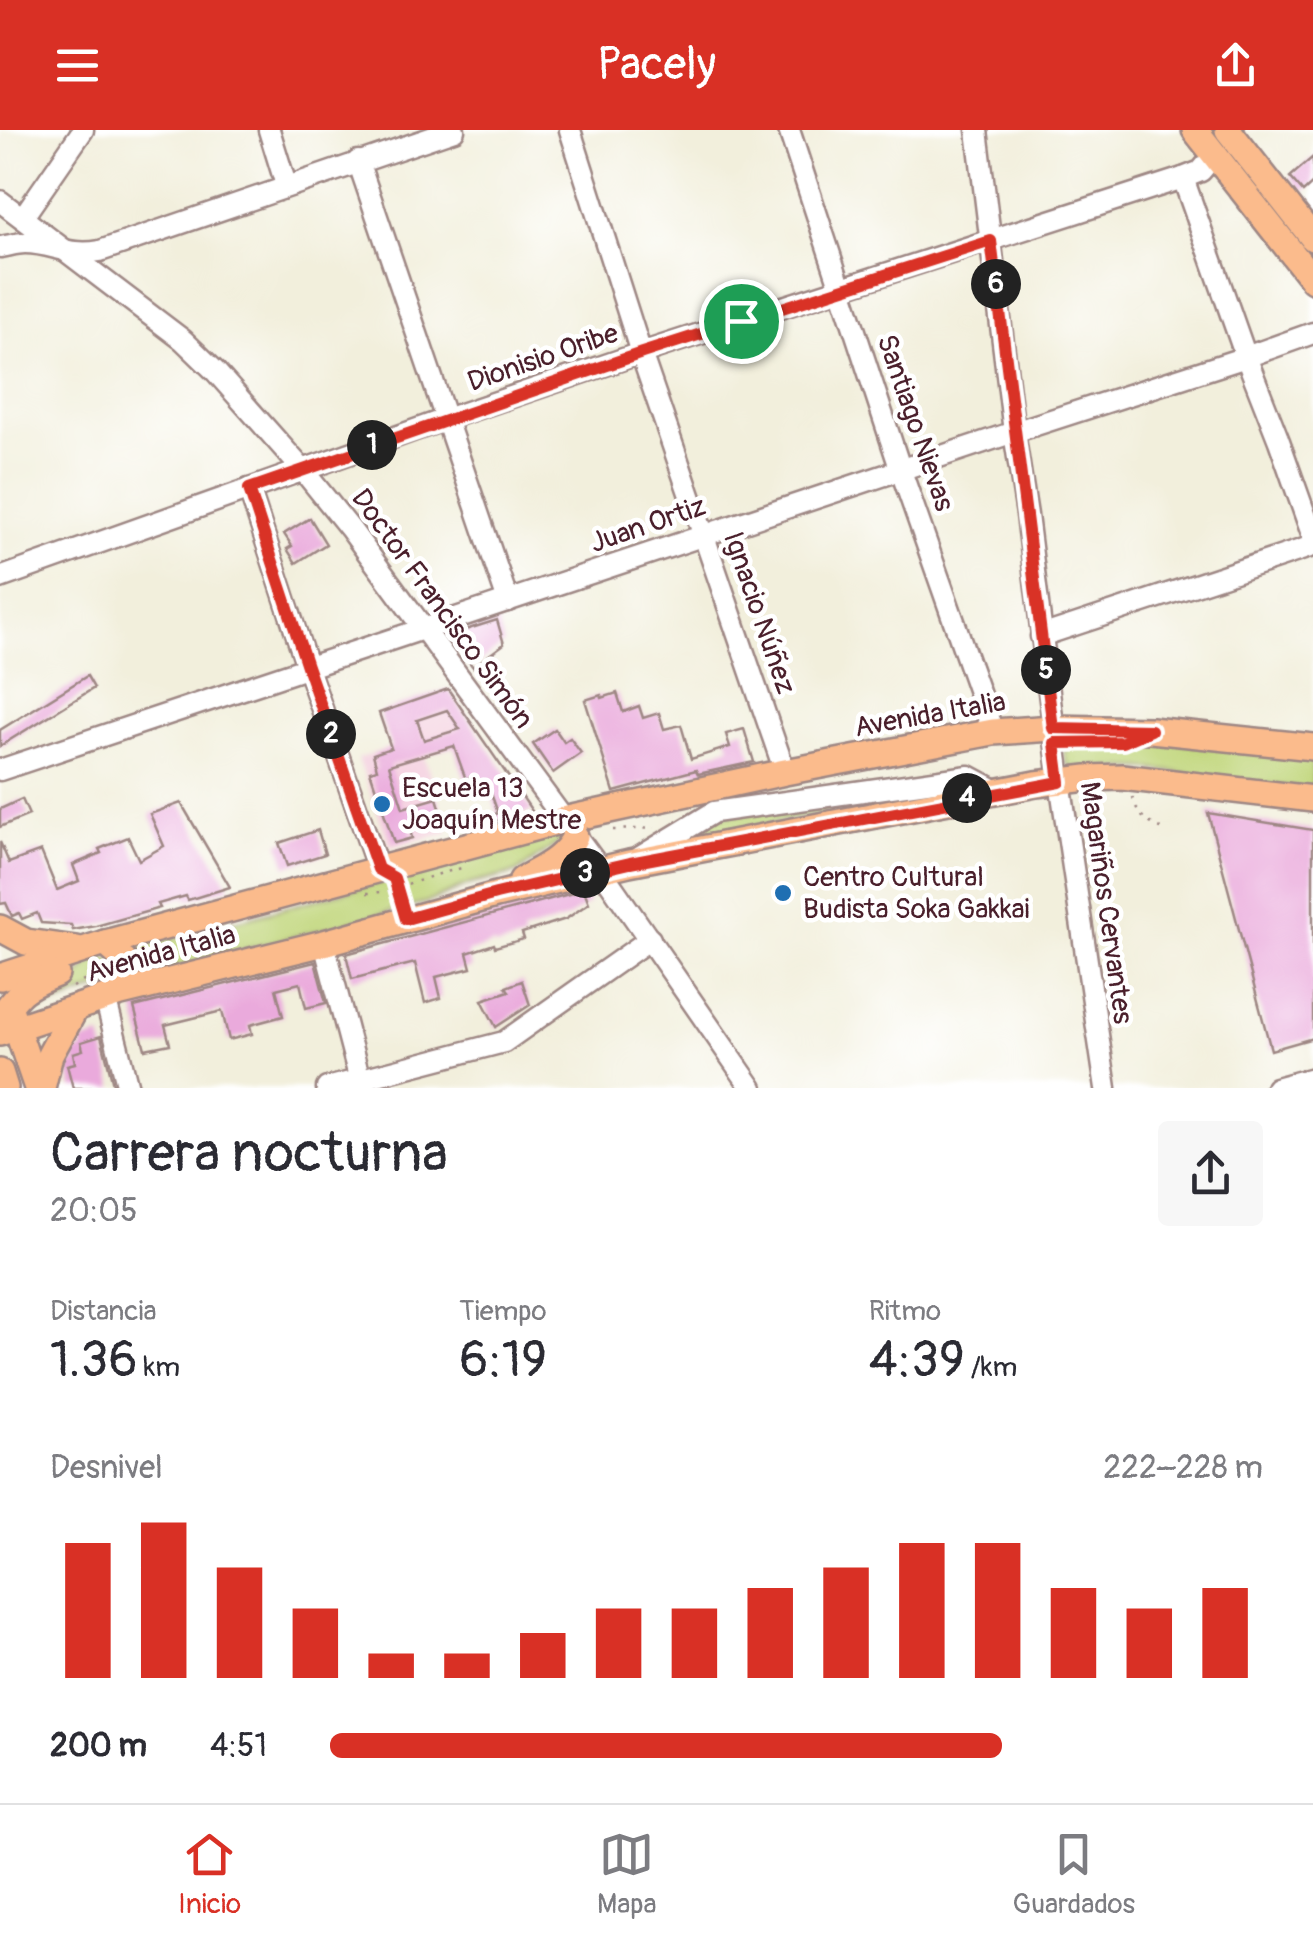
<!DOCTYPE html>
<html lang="es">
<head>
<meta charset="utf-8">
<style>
  :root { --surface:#fff; --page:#f7f7f7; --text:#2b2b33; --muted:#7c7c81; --line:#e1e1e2; --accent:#d93025 }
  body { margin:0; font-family:Pangolin,sans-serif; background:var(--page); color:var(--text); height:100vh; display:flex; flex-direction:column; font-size:38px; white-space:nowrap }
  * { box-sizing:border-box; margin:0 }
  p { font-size:32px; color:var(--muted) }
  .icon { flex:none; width:55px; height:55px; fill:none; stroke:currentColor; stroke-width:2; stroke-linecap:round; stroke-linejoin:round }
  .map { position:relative; height:958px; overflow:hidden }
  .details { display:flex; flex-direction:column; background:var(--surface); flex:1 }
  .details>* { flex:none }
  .pin { position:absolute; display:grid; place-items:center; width:85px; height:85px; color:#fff; margin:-42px; border:5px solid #fff; border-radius:50%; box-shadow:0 2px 10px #0007 }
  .km { position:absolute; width:50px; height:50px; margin:-25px; border-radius:50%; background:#222; color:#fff; font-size:28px; line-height:50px; text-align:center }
  .round { display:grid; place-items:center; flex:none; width:105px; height:105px; border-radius:10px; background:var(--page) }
  .head { display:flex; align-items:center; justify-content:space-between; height:170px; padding:0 50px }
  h1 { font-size:55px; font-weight:600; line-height:75px }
  .stats { display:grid; grid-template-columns:repeat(3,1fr); gap:15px; height:170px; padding:10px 50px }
  .stats div { display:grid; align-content:center }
  .stats b { font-size:50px; font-weight:600 }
  .stats small { font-size:28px; font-weight:400 }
  .stats p { font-size:28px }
  .chart { height:280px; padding:20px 50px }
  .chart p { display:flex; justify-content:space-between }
  .chart svg { width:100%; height:180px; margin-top:10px; stroke:var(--accent); stroke-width:6 }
  ul { padding:0 50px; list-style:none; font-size:32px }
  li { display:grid; grid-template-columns:160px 120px 1fr; align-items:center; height:75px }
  li i { height:25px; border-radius:12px; background:var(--accent) }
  header { display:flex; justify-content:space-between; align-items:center; height:130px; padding:0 50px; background:var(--accent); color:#fff; font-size:45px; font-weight:600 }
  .tabs { display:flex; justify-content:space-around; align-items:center; height:140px; border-top:2px solid var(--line); background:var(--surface); font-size:28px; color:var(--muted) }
  .tabs a { display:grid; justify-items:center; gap:5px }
  .tabs .on { color:var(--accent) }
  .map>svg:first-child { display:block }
  .built { fill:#f4cfde }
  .green { fill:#c0d579; stroke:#857a52; stroke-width:2.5 }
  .building { fill:#eaaadc; fill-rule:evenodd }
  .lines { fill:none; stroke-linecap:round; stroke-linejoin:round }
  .minor-casing { stroke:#9e8784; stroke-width:25 }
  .major-casing { stroke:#9e8784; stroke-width:30 }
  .path { stroke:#9e8784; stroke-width:2.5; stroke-dasharray:2.5 8; stroke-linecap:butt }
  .minor { stroke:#fff; stroke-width:20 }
  .major { stroke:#fbbb8c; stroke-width:25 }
  .route-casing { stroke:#fff; stroke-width:20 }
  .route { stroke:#d93025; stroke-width:12 }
  .poi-dot { fill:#1f6fb2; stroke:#fff; stroke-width:4 }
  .labels { text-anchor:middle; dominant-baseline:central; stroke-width:9; stroke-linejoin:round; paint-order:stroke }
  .street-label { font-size:28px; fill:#4a1f2b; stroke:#fff }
  .poi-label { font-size:28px; fill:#4a1f2b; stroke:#fff; text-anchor:start }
</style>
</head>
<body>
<header><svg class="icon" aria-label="menu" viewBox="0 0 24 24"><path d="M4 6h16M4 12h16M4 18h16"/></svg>Pacely<svg class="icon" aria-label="share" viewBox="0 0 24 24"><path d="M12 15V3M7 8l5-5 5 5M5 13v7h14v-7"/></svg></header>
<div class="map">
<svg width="1313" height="958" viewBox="0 0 1313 958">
  <rect width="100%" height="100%" fill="#fff"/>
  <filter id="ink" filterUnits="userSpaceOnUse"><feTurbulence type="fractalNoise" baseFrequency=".01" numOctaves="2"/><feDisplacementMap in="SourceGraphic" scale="20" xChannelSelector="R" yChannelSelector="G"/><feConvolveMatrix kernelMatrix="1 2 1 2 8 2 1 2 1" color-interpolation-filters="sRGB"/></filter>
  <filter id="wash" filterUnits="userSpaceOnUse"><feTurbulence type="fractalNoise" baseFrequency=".0048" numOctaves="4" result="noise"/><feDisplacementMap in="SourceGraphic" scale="40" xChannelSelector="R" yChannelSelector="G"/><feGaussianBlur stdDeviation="2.25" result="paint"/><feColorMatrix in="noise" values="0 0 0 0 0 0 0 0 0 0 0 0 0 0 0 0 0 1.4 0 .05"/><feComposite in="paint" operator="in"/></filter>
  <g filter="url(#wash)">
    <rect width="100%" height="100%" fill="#f2efdc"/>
    <polygon class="built" points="448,559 481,607 424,626 448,703 390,717 358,629 391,618 379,583"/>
    <g class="green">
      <polygon points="1165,611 1313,628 1313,660 1148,639 1071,637 1066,634 1064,620 1073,616 1125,616"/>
      <polygon points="965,656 671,713 717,686"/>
      <polygon points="554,705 564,709 516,743 471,754 428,772 138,847 136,827 131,819"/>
      <polygon points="104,826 118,833 117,852 30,883 25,870 73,852 93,830"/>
    </g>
    <g id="blocks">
      <g class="building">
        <polygon points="1313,27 1313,53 1303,62 1290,47"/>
        <polygon points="310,388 326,414 296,433 287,419 292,416 284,404"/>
        <polygon points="497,490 504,514 473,537 454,512 456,504 459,502"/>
        <polygon points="87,546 94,558 0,616 0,600"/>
        <path d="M448 559 532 681 496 691 493 685 498 683 488 655 480 660 471 647 466 650 454 616 389 635 403 678 437 668 444 690 410 700 412 708 394 713 370 641 377 639 373 624 391 618 379 583ZM447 580 460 599 424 610 417 590Z"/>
        <polygon points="617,563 623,582 639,576 643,588 659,583 664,599 681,595 691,629 730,617 726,604 744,599 754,632 698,644 696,640 614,662 585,570 601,565 602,568"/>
        <polygon points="555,599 564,612 570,608 581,623 553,643 533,614"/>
        <polygon points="22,669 29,685 0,697 0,679"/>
        <polygon points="181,673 230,757 188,770 186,766 158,774 160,778 96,796 73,800 71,795 41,793 37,783 22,789 19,783 12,786 6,773 0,774 0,712 9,733 41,721 57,760 79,751 73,735 101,723 99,719 128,707 139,730 164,716 150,684"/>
        <polygon points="1208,683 1313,700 1313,908 1271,920"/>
        <polygon points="318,700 325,724 287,736 279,713"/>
        <polygon points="584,760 589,773 566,789 522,803 524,809 495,817 494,814 467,823 471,838 436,847 441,868 425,873 415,833 352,849 346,824"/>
        <polygon points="315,832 326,873 306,878 300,853 276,859 283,886 250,895 252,904 229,910 222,881 165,895 170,914 145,919 134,877"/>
        <polygon points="522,851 530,875 496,897 482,870 509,861 506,857"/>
        <polygon points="101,906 114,958 73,958 67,935 75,933 73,923 83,920 81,912"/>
      </g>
    </g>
  </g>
  <g filter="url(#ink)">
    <use href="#blocks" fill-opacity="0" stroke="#9e8784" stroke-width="2.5"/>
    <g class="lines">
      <g class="minor-casing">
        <g id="minor">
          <polyline points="269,0 286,55"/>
          <polyline points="570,0 641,223 785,642"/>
          <polyline points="789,0 901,341 993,602"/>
          <polyline points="977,0 1014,302 1027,385 1060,651 1106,958"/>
          <polyline points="358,31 508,471"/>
          <polyline points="1183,48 1246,227 1279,311 1313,407"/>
          <polyline points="0,71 183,210 216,242 302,339 351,400 601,740 752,958"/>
          <polyline points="23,87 83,0"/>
          <path d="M0 117C8 116 17 113 25 113 53 113 68 127 100 121L454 0"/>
          <polyline points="249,359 307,536 378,739"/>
          <polyline points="0,448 446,289 641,223 1183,48 1201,41 1215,24"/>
          <polyline points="1041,506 1313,416"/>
          <polyline points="0,640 1014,302 1246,227 1313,203"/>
          <polyline points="640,727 714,682 969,646 999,662"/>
          <polyline points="324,813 362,958"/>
          <polyline points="105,867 128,958"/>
          <polyline points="327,958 504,912 650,809"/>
          <polyline points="1276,958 1313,948"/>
        </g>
      </g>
      <g class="major-casing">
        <g id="major">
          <polyline points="1195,0 1313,150"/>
          <polyline points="1228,0 1313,108"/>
          <path d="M522 750C542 738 565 729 575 706"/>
          <polyline points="0,798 26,812 76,819"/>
          <path d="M105 813C126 830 136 838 117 864"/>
          <polyline points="0,847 105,813 563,690 785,642 993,602 1053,598 1151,600 1313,617"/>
          <polyline points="11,882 37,958"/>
          <path d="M0 888C20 860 24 857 56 844"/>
          <polyline points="0,903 117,864 324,813 496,765 629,733 1036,654 1087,648 1122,647 1313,669"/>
          <polyline points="0,942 5,958"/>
          <polyline points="42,958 50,925 75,879"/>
        </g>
      </g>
      <g class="path">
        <path d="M1133 667C1137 685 1146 693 1164 699"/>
        <polyline points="613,700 655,698"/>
        <path d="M367 763C395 762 400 757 424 749 437 744 451 741 465 737"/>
        <polyline points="211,820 234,799"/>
        <polyline points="143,823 169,830"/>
        <polyline points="73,857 105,839"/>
      </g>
      <use href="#minor" class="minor"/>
      <use href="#major" class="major"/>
    </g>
  </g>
  <g class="lines" filter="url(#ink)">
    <g class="route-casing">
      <polygon id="route" points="991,111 1053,598 1151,600 1123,612 1055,613 1060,652 630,733 496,764 406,789 394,748 378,739 307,536 249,359 642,223"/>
    </g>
    <use href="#route" class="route"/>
  </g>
  <g class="poi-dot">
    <circle cx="382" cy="674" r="10"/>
    <circle cx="783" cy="763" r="10"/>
  </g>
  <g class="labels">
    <g class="street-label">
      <text transform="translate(543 228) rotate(-19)">Dionisio Oribe</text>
      <text transform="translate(915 293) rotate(71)">Santiago Nievas</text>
      <text transform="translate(648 395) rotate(-19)">Juan Ortiz</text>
      <text transform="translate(442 479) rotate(54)">Doctor Francisco Simón</text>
      <text transform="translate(759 483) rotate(71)">Ignacio Núñez</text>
      <text transform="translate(930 585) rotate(-10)">Avenida Italia</text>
      <text transform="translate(1106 773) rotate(82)">Magariños Cervantes</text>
      <text transform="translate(161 824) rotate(-15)">Avenida Italia</text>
    </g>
    <g class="poi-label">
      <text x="402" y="658">Escuela 13<tspan x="402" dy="32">Joaquín Mestre</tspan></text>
      <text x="803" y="747">Centro Cultural<tspan x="803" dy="32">Budista Soka Gakkai</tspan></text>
    </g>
  </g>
</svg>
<div class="pin" style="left:741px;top:191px;background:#1e9e55"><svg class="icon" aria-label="arrive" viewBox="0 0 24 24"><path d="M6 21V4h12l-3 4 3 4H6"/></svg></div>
<b class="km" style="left:372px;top:315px">1</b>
<b class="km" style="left:331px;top:604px">2</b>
<b class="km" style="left:585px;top:743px">3</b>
<b class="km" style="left:967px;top:668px">4</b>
<b class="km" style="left:1046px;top:540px">5</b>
<b class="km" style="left:996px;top:154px">6</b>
</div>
<section class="details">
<div class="head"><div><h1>Carrera nocturna</h1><p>20:05</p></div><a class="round"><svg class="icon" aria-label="share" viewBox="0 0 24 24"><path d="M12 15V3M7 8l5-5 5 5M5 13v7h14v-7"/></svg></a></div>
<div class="stats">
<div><p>Distancia</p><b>1.36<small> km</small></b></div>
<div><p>Tiempo</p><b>6:19</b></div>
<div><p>Ritmo</p><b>4:39<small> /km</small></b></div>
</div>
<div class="chart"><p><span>Desnivel</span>222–228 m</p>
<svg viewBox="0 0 160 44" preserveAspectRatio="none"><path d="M5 44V11M15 44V6M25 44V17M35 44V27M45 44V38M55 44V38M65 44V33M75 44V27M85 44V27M95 44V22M105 44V17M115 44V11M125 44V11M135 44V22M145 44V27M155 44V22"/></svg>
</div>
<ul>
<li><b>200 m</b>4:51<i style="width:72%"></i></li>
</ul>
</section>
<nav class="tabs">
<a class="on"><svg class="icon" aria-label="home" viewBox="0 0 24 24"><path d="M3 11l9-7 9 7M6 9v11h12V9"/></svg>Inicio</a>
<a><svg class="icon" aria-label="map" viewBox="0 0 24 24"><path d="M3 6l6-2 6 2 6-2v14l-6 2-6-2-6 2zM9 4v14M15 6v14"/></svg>Mapa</a>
<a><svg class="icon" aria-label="saved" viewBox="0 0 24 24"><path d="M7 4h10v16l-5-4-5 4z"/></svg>Guardados</a>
</nav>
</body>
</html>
